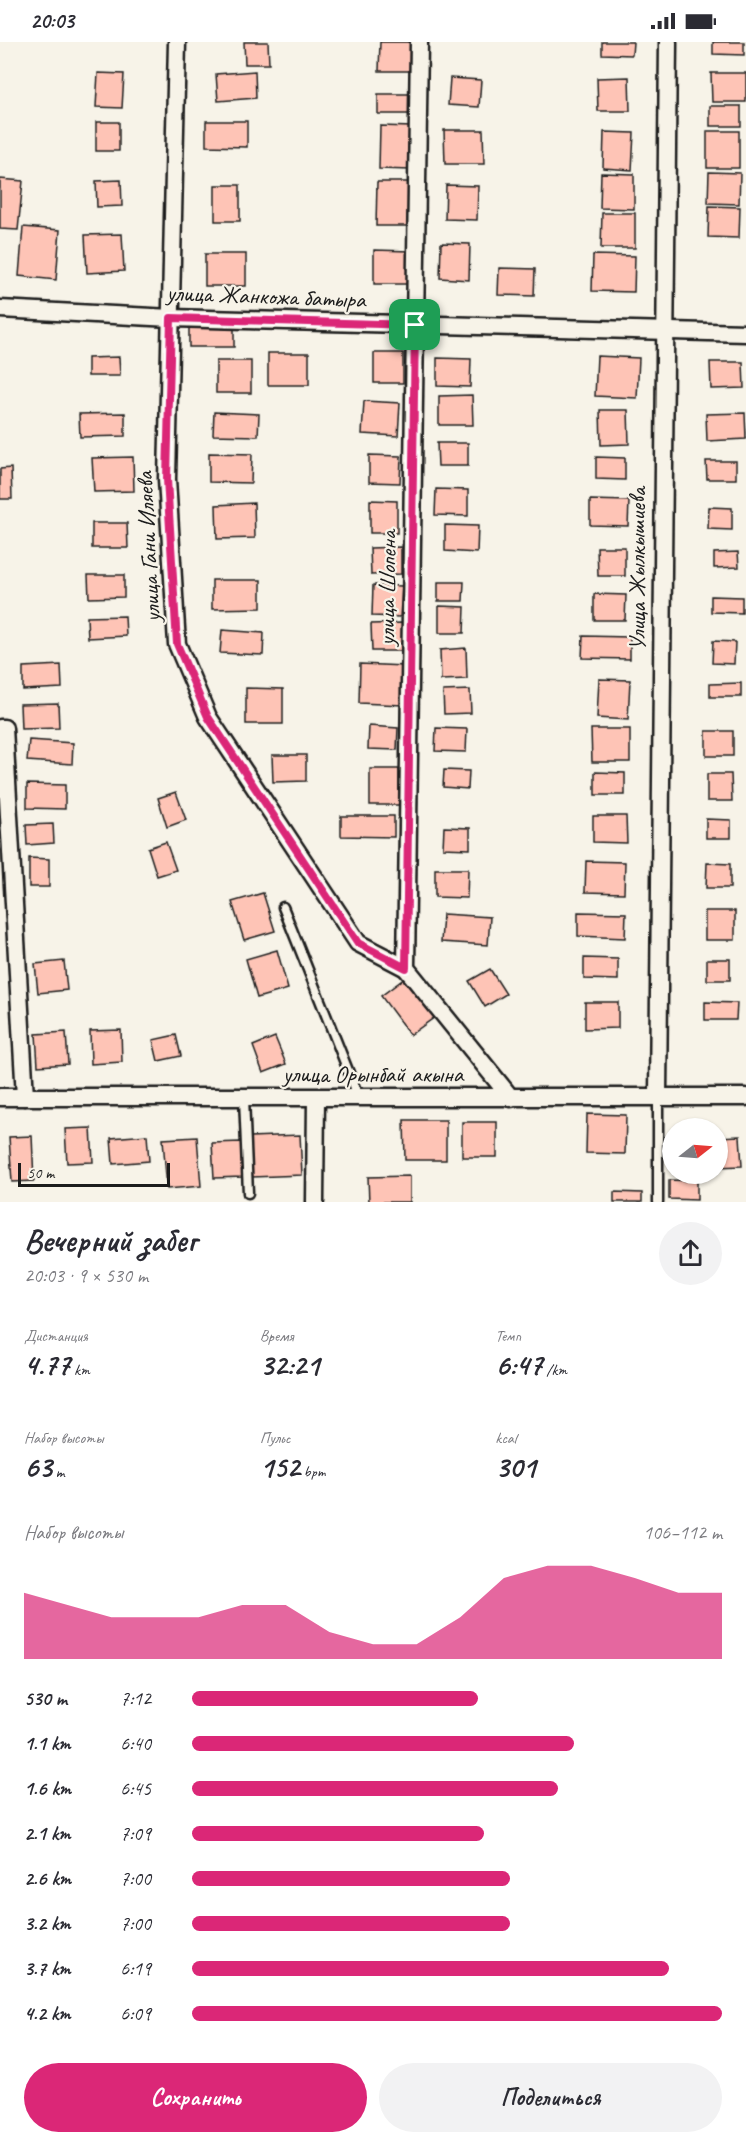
<!DOCTYPE html>
<html lang="ru">
<head>
<meta charset="utf-8">
<style>
  :root { --surface:#fff; --page:#f2f2f3; --text:#2b2b33; --muted:#7c7c81; --accent:#db2777 }
  body { margin:0; font-family:Caveat,sans-serif; background:var(--page); color:var(--text); height:100vh; display:flex; flex-direction:column; font-size:22px; white-space:nowrap }
  * { box-sizing:border-box; margin:0 }
  p { font-size:20px; color:var(--muted) }
  .icon { flex:none; width:33px; height:33px; fill:none; stroke:currentColor; stroke-width:2; stroke-linecap:round; stroke-linejoin:round }
  .map { position:relative; height:1160px; overflow:hidden }
  .sheet { display:flex; flex-direction:column; background:var(--surface); flex:1 }
  .sheet>* { flex:none }
  .needle { width:39px; rotate:73deg }
  .controls { position:absolute; left:662px; top:1076px; display:grid; gap:12px }
  .controls a { display:grid; place-items:center; width:66px; height:66px; border-radius:50%; background:var(--surface); box-shadow:0 2px 4px #0004; font-size:30px }
  .scale { position:absolute; left:18px; bottom:15px; width:152px; box-sizing:border-box; padding-left:6px; border:3px solid #1c1c1c; border-top:0; font-size:16px; line-height:21px; white-space:nowrap; color:#1c1c1c; -webkit-text-stroke:4px #f7f3e8; paint-order:stroke }
  .pin { position:absolute; display:grid; place-items:center; width:51px; height:51px; color:#fff; margin:-26px; border-radius:12px; box-shadow:0 3px 9px #0006 }
  .round { display:grid; place-items:center; flex:none; width:63px; height:63px; border-radius:32px; background:var(--page) }
  .head { display:flex; align-items:center; justify-content:space-between; height:102px; padding:0 24px }
  h1 { font-size:33px; font-weight:700; line-height:45px }
  .metrics { display:grid; grid-template-columns:repeat(3,1fr); gap:9px; height:102px; padding:6px 24px }
  .metrics div { display:grid; align-content:center }
  .metrics b { font-size:30px; font-weight:700 }
  .metrics small { font-size:16px; font-weight:400 }
  .metrics p { font-size:16px }
  .chart { height:168px; padding:12px 24px }
  .chart p { display:flex; justify-content:space-between }
  .chart svg { width:100%; height:108px; margin-top:6px; fill:var(--accent); opacity:.7 }
  .button { display:flex; gap:12px; margin-top:auto; padding:12px 24px }
  .button a { flex:1; height:69px; border-radius:36px; background:var(--accent); color:#fff; font-size:24px; font-weight:700; line-height:69px; text-align:center }
  .button a+a { background:var(--page); color:var(--text) }
  ul { padding:0 24px; list-style:none; font-size:20px }
  li { display:grid; grid-template-columns:96px 72px 1fr; align-items:center; height:45px }
  li i { height:15px; border-radius:8px; background:var(--accent) }
  .status { display:flex; justify-content:space-between; align-items:center; height:42px; padding:0 30px; background:var(--surface); direction:ltr }
  .status svg { height:16px; fill:currentColor }
  .map>svg:first-child { display:block }
  .building { fill:#fec4b6; stroke:#1c1c1c; stroke-width:1.5 }
  .lines { fill:none; stroke-linecap:round; stroke-linejoin:round }
  .lane-casing { stroke:#1c1c1c; stroke-width:13 }
  .street-casing { stroke:#1c1c1c; stroke-width:21 }
  .lane { stroke:#f7f3e8; stroke-width:8 }
  .street { stroke:#f7f3e8; stroke-width:16 }
  .route-casing { stroke:#fff; stroke-width:12 }
  .route { stroke:#db2777; stroke-width:8 }
  .labels { text-anchor:middle; dominant-baseline:central; stroke-width:4.5; stroke-linejoin:round; paint-order:stroke }
  .street-label { font-size:24px; fill:#1c1c1c; stroke:#f7f3e8 }
</style>
</head>
<body>
<div class="status"><b>20:03</b><svg viewBox="0 0 49 12"><path d="M0 12V9h3v3zM5 12V6h3v6zM10 12V3h3v9zM15 12V0h3v12zM26 1h20v11H26zM47 4h2v5h-2z"/></svg></div>
<div class="map">
<svg width="746" height="1160" viewBox="0 0 746 1160">
  <rect width="100%" height="100%" fill="#f7f3e8"/>
  <filter id="ink" filterUnits="userSpaceOnUse"><feTurbulence type="fractalNoise" baseFrequency=".0167" numOctaves="2"/><feDisplacementMap in="SourceGraphic" scale="12" xChannelSelector="R" yChannelSelector="G"/><feConvolveMatrix kernelMatrix="1 2 1 2 8 2 1 2 1" color-interpolation-filters="sRGB"/></filter>
  <g filter="url(#ink)">
    <g class="building">
      <polygon points="244,0 268,0 269,22 245,22"/>
      <polygon points="380,0 412,0 412,29 379,29"/>
      <polygon points="602,0 633,0 632,13 602,12"/>
      <polygon points="713,0 744,0 744,13 713,12"/>
      <polygon points="255,29 256,56 218,59 216,32"/>
      <polygon points="98,31 124,32 122,66 96,65"/>
      <polygon points="711,31 746,31 746,60 712,60"/>
      <polygon points="629,35 630,69 598,69 597,36"/>
      <polygon points="450,36 481,38 479,65 448,63"/>
      <polygon points="378,52 411,52 410,72 378,72"/>
      <rect x="710" y="64" width="31" height="20"/>
      <polygon points="206,79 247,79 247,105 206,104"/>
      <rect x="96" y="80" width="23" height="29"/>
      <polygon points="380,84 412,85 411,128 379,127"/>
      <polygon points="444,88 483,88 484,122 445,122"/>
      <rect x="707" y="89" width="32" height="37"/>
      <polygon points="604,90 634,91 632,128 603,126"/>
      <polygon points="709,130 740,131 739,162 708,161"/>
      <polygon points="601,131 634,132 634,167 600,166"/>
      <polygon points="0,137 23,139 18,188 0,187"/>
      <polygon points="121,138 122,164 97,165 96,139"/>
      <polygon points="377,140 410,140 409,184 376,184"/>
      <rect x="215" y="143" width="25" height="36"/>
      <polygon points="446,143 478,144 477,178 445,177"/>
      <polygon points="709,164 740,165 739,196 708,195"/>
      <polygon points="602,171 635,171 635,206 601,206"/>
      <polygon points="23,185 60,188 56,238 19,234"/>
      <polygon points="122,192 124,229 87,231 85,193"/>
      <polygon points="441,201 470,202 469,238 440,236"/>
      <polygon points="374,208 410,209 410,242 374,242"/>
      <rect x="205" y="212" width="41" height="32"/>
      <polygon points="593,213 635,214 634,250 592,249"/>
      <polygon points="499,226 535,227 534,254 498,253"/>
      <polygon points="189,283 234,284 234,305 189,305"/>
      <rect x="268" y="311" width="41" height="32"/>
      <rect x="374" y="311" width="29" height="30"/>
      <polygon points="597,314 639,316 637,356 595,354"/>
      <polygon points="119,315 120,334 88,334 88,316"/>
      <polygon points="437,316 471,317 470,345 437,344"/>
      <rect x="216" y="319" width="35" height="32"/>
      <polygon points="710,320 743,320 744,346 711,347"/>
      <polygon points="472,353 473,383 439,383 439,354"/>
      <polygon points="364,359 400,361 398,394 362,392"/>
      <polygon points="600,368 628,368 629,402 601,403"/>
      <polygon points="214,370 259,372 258,394 213,393"/>
      <polygon points="125,371 125,394 80,395 79,372"/>
      <polygon points="745,371 746,397 707,399 706,372"/>
      <polygon points="437,401 468,401 468,424 438,424"/>
      <polygon points="209,411 252,412 251,441 209,440"/>
      <polygon points="369,413 401,414 400,441 369,440"/>
      <polygon points="133,415 134,449 94,450 92,416"/>
      <polygon points="596,415 625,416 625,438 596,437"/>
      <polygon points="706,419 736,419 736,437 707,437"/>
      <polygon points="11,426 12,457 0,457 0,427"/>
      <polygon points="436,447 468,448 468,474 435,473"/>
      <polygon points="370,458 397,459 397,491 370,491"/>
      <polygon points="590,458 629,459 628,484 590,483"/>
      <polygon points="254,461 255,496 217,497 216,463"/>
      <polygon points="709,465 732,466 732,488 708,487"/>
      <polygon points="92,481 127,481 128,506 92,506"/>
      <polygon points="445,483 478,484 477,511 445,509"/>
      <polygon points="401,505 401,532 371,533 370,506"/>
      <polygon points="597,505 625,505 625,534 598,534"/>
      <polygon points="738,510 739,525 714,526 714,511"/>
      <polygon points="88,533 124,533 124,555 89,556"/>
      <polygon points="212,538 261,538 261,566 212,567"/>
      <polygon points="438,540 464,540 463,559 438,559"/>
      <polygon points="373,543 402,544 400,575 372,574"/>
      <polygon points="594,552 626,553 625,578 594,578"/>
      <polygon points="711,554 742,555 742,571 711,570"/>
      <polygon points="439,564 465,565 464,591 439,591"/>
      <polygon points="125,574 126,594 88,596 87,575"/>
      <polygon points="402,581 403,609 372,609 371,582"/>
      <polygon points="222,588 264,591 263,613 220,611"/>
      <polygon points="583,594 630,595 630,617 582,616"/>
      <polygon points="713,599 735,600 734,622 712,621"/>
      <polygon points="466,606 467,637 441,638 440,608"/>
      <polygon points="360,622 404,624 403,663 359,661"/>
      <polygon points="61,623 62,646 23,648 23,625"/>
      <polygon points="599,637 630,638 628,678 597,676"/>
      <polygon points="741,641 741,655 710,655 710,642"/>
      <polygon points="246,646 283,647 283,682 246,682"/>
      <polygon points="470,648 471,671 444,672 443,649"/>
      <polygon points="58,661 59,686 21,687 20,662"/>
      <polygon points="369,684 398,686 397,708 368,707"/>
      <polygon points="436,686 467,687 466,710 435,709"/>
      <polygon points="591,687 630,687 630,720 592,720"/>
      <rect x="706" y="689" width="27" height="25"/>
      <polygon points="29,698 73,701 72,722 27,719"/>
      <polygon points="272,713 306,713 306,739 273,740"/>
      <rect x="370" y="727" width="29" height="36"/>
      <polygon points="444,728 469,729 468,747 443,745"/>
      <polygon points="595,730 625,731 625,753 595,753"/>
      <polygon points="707,732 731,732 732,759 707,759"/>
      <polygon points="27,742 65,743 65,767 27,766"/>
      <polygon points="176,750 186,778 167,785 158,756"/>
      <polygon points="341,774 394,774 394,795 341,794"/>
      <polygon points="593,774 626,774 627,801 593,800"/>
      <polygon points="706,777 731,778 731,796 706,796"/>
      <polygon points="53,782 54,801 27,803 26,783"/>
      <polygon points="444,785 470,786 470,807 443,806"/>
      <polygon points="166,800 176,828 157,834 148,806"/>
      <polygon points="29,816 49,817 49,845 29,845"/>
      <polygon points="586,819 625,820 624,851 585,850"/>
      <polygon points="707,821 730,822 730,846 706,846"/>
      <polygon points="435,827 468,827 467,856 435,855"/>
      <polygon points="263,851 275,889 244,898 232,860"/>
      <rect x="705" y="869" width="30" height="29"/>
      <polygon points="578,870 626,871 625,896 578,894"/>
      <polygon points="443,872 490,875 488,903 441,900"/>
      <polygon points="277,908 288,947 257,956 246,917"/>
      <polygon points="584,916 618,917 618,938 584,937"/>
      <rect x="707" y="917" width="23" height="21"/>
      <polygon points="64,919 67,948 38,951 35,922"/>
      <polygon points="490,927 506,952 485,965 469,939"/>
      <polygon points="405,936 435,975 410,993 381,954"/>
      <polygon points="585,960 618,960 618,986 585,987"/>
      <polygon points="705,960 737,961 736,978 705,978"/>
      <polygon points="121,988 122,1020 91,1022 90,989"/>
      <polygon points="66,990 68,1022 38,1024 36,992"/>
      <polygon points="176,993 181,1014 158,1019 153,998"/>
      <polygon points="275,995 286,1022 263,1031 253,1004"/>
      <polygon points="587,1072 626,1073 625,1112 586,1111"/>
      <polygon points="404,1078 446,1078 446,1118 405,1118"/>
      <rect x="462" y="1080" width="35" height="35"/>
      <polygon points="91,1086 93,1120 67,1121 65,1087"/>
      <polygon points="147,1093 149,1119 113,1122 111,1096"/>
      <polygon points="300,1093 302,1133 252,1135 250,1095"/>
      <polygon points="32,1094 34,1139 12,1140 9,1095"/>
      <polygon points="740,1094 742,1124 717,1125 717,1095"/>
      <polygon points="197,1095 201,1144 167,1147 163,1097"/>
      <polygon points="241,1100 242,1135 214,1136 212,1101"/>
      <polygon points="410,1134 410,1160 369,1160 368,1135"/>
      <polygon points="669,1138 697,1139 697,1158 669,1157"/>
      <polygon points="614,1150 642,1151 642,1160 614,1160"/>
    </g>
    <g class="lines">
      <g class="lane-casing">
        <g id="lane">
          <polyline points="283,865 359,1056"/>
          <polyline points="658,1055 658,1160"/>
          <polyline points="244,1056 248,1151"/>
        </g>
      </g>
      <g class="street-casing">
        <g id="street">
          <polyline points="177,0 167,437 177,602 208,675 358,901 406,926"/>
          <polyline points="419,0 406,926 511,1056"/>
          <polyline points="0,267 171,276 746,291"/>
          <polyline points="0,686 4,686 25,1055"/>
          <polyline points="658,1054 668,0"/>
          <polyline points="0,1055 746,1055"/>
          <polyline points="315,1160 316,1056"/>
        </g>
      </g>
      <use href="#lane" class="lane"/>
      <use href="#street" class="street"/>
    </g>
  </g>
  <g class="lines" filter="url(#ink)">
    <g class="route-casing">
      <polygon id="route" points="171,276 415,283 406,926 358,901 208,675 177,602 167,437"/>
    </g>
    <use href="#route" class="route"/>
  </g>
  <g class="labels">
    <g class="street-label">
      <text transform="translate(266 254) rotate(2)">улица Жанкожа батыра</text>
      <text transform="translate(148 505) rotate(-93)">улица Гани Иляева</text>
      <text transform="translate(637 527) rotate(-90)">Улица Жылкышиева</text>
      <text transform="translate(387 546) rotate(-89)">улица Шопена</text>
      <text x="373" y="1032">улица Орынбай акына</text>
    </g>
  </g>
</svg>
<div class="controls">
<a><svg class="needle" viewBox="-14 -14 28 28"><path d="M0-13l5 13h-10z" fill="#e53935"/><path d="M0 13l5-13h-10z" fill="#7c7c81"/></svg></a>
</div>
<div class="scale">50 m</div>
<div class="pin" style="left:415px;top:283px;background:#1e9e55"><svg class="icon" aria-label="arrive" viewBox="0 0 24 24"><path d="M6 21V4h12l-3 4 3 4H6"/></svg></div>
</div>
<section class="sheet">
<div class="head"><div><h1>Вечерний забег</h1><p>20:03 · 9 × 530 m</p></div><a class="round"><svg class="icon" aria-label="share" viewBox="0 0 24 24"><path d="M12 15V3M7 8l5-5 5 5M5 13v7h14v-7"/></svg></a></div>
<div class="metrics">
<div><p>Дистанция</p><b>4.77<small> km</small></b></div>
<div><p>Время</p><b>32:21</b></div>
<div><p>Темп</p><b>6:47<small> /km</small></b></div>
</div>
<div class="metrics">
<div><p>Набор высоты</p><b>63<small> m</small></b></div>
<div><p>Пульс</p><b>152<small> bpm</small></b></div>
<div><p>kcal</p><b>301</b></div>
</div>
<div class="chart"><p><span>Набор высоты</span>106–112 m</p>
<svg viewBox="0 0 160 44" preserveAspectRatio="none"><path d="M0 44V17L10 22L20 27L30 27L40 27L50 22L60 22L70 33L80 38L90 38L100 27L110 11L120 6L130 6L140 11L150 17L160 17V44z"/></svg>
</div>
<ul>
<li><b>530 m</b>7:12<i style="width:54%"></i></li>
<li><b>1.1 km</b>6:40<i style="width:72%"></i></li>
<li><b>1.6 km</b>6:45<i style="width:69%"></i></li>
<li><b>2.1 km</b>7:09<i style="width:55%"></i></li>
<li><b>2.6 km</b>7:00<i style="width:60%"></i></li>
<li><b>3.2 km</b>7:00<i style="width:60%"></i></li>
<li><b>3.7 km</b>6:19<i style="width:90%"></i></li>
<li><b>4.2 km</b>6:09<i style="width:100%"></i></li>
</ul>
<div class="button"><a>Сохранить</a><a>Поделиться</a></div>
</section>
</body>
</html>
